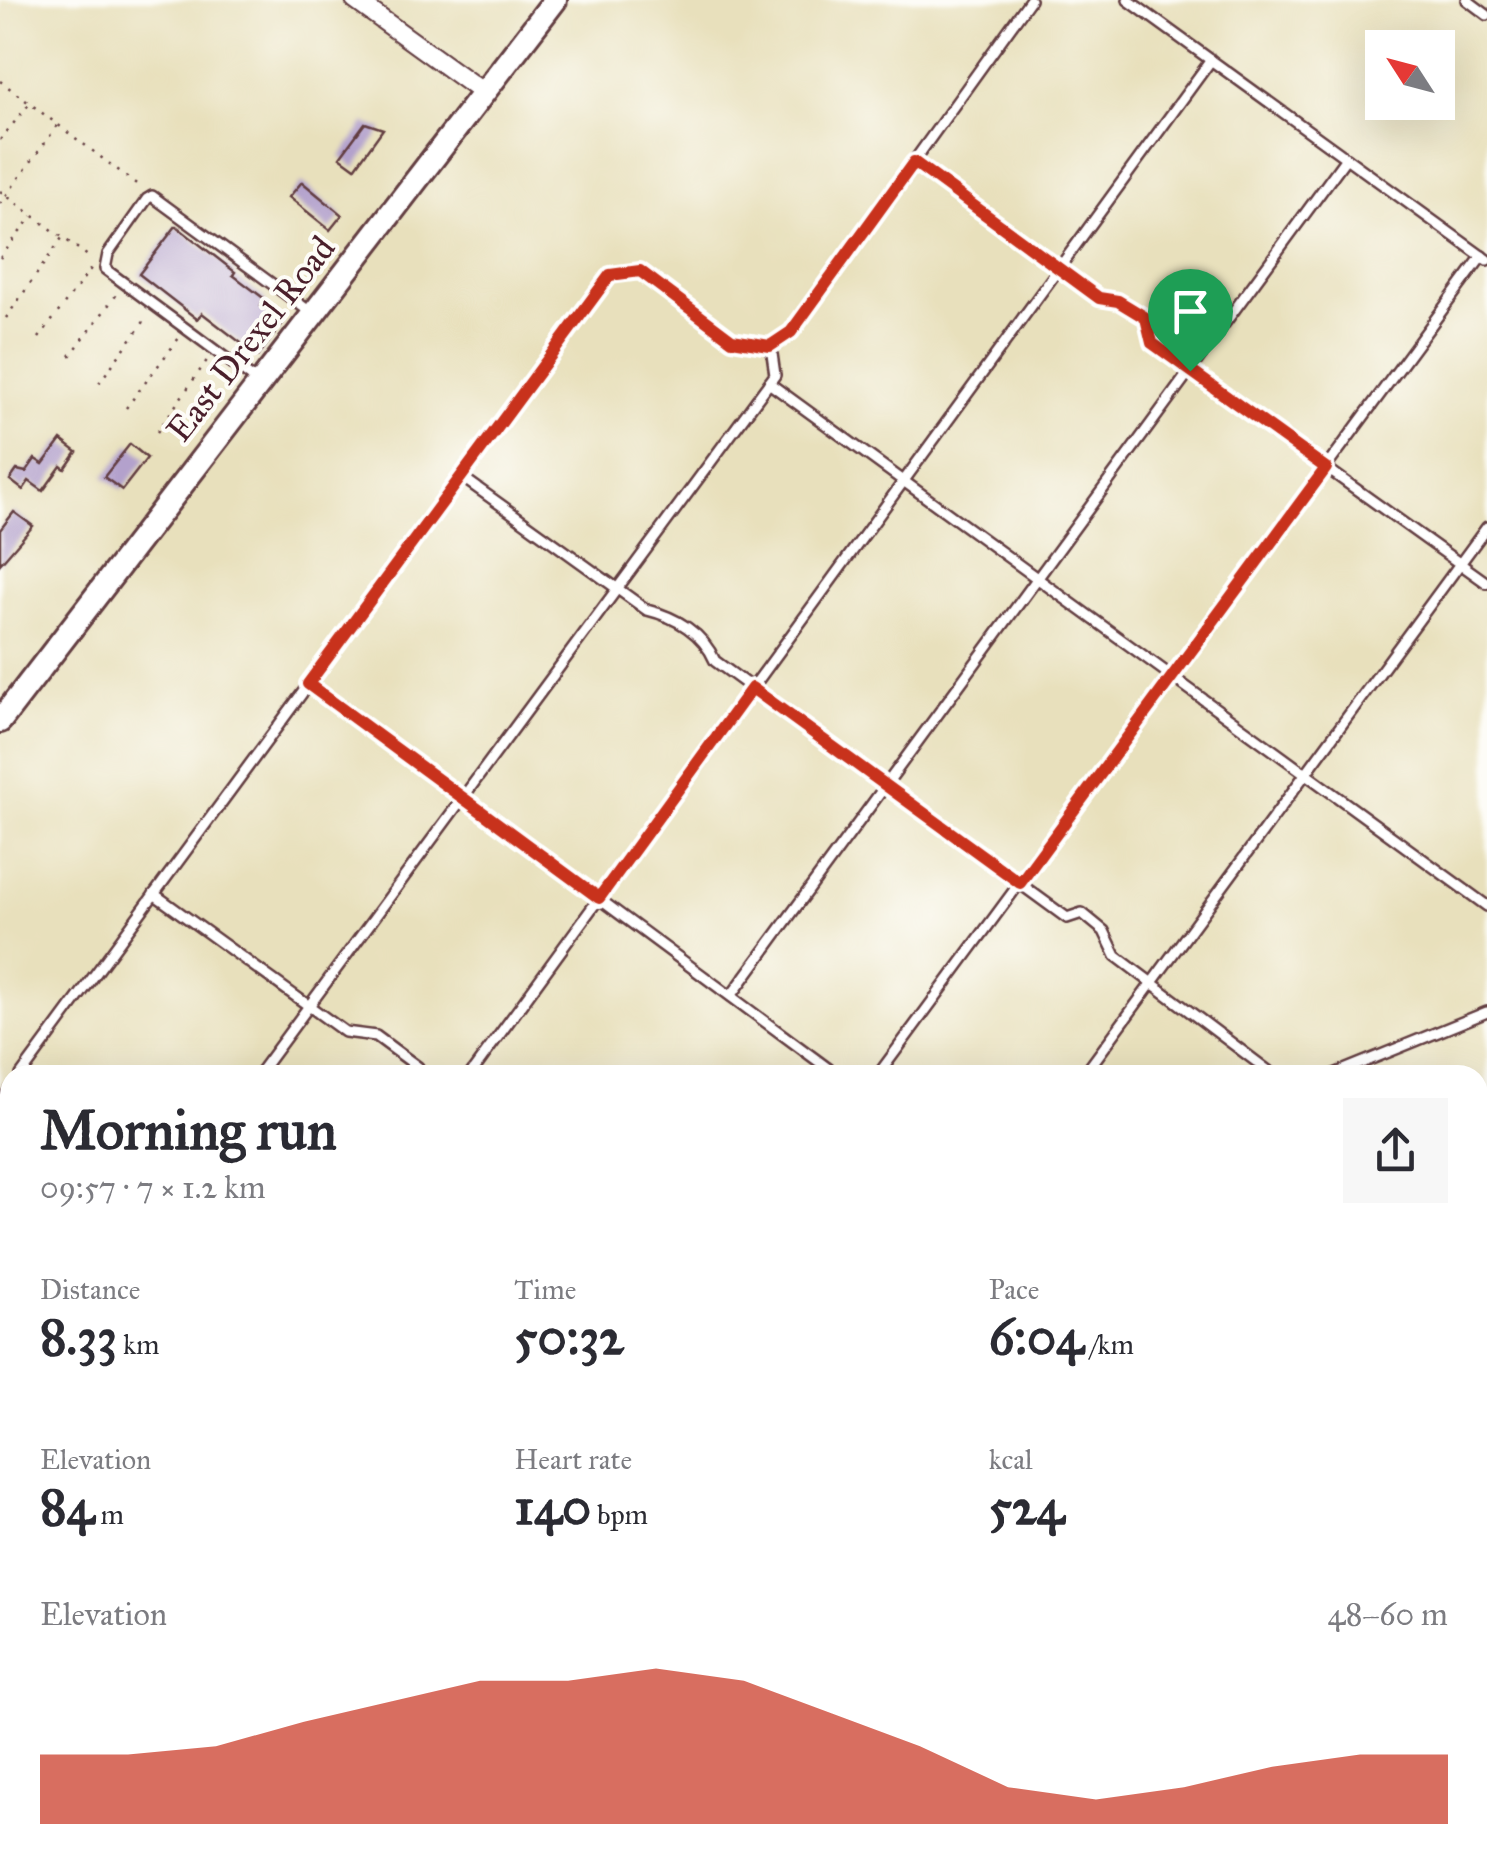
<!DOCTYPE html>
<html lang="en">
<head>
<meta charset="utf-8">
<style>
  :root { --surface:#fff; --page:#f7f7f7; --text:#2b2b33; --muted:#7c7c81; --accent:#c8321e }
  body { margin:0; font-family:"IM FELL Great Primer",serif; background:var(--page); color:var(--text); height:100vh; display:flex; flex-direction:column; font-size:38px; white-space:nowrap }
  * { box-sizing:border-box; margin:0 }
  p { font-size:32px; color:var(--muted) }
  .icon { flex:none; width:55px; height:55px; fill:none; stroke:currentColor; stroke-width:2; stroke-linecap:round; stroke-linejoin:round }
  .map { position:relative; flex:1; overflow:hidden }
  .sheet { position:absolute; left:0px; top:1065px; width:1488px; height:812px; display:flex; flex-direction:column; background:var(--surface); border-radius:30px 30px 0 0; box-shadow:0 10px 40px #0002 }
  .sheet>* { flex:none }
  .needle { width:65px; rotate:306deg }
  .fabs { position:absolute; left:1365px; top:30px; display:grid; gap:20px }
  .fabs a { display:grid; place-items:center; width:90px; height:90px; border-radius:0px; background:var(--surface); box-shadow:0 10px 40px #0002; font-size:50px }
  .pin { position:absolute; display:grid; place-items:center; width:85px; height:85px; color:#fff; margin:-102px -42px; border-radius:50% 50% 50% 0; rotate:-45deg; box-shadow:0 0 10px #0007 }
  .pin .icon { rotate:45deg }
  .round { display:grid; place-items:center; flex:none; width:105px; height:105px; border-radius:0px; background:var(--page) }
  .summary { display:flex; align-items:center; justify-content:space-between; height:170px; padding:0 40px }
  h1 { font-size:55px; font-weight:700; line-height:75px }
  .stats { display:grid; grid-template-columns:repeat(3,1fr); gap:15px; height:170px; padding:10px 40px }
  .stats div { display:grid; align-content:center }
  .stats b { font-size:50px; font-weight:700 }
  .stats small { font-size:28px; font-weight:400 }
  .stats p { font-size:28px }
  .chart { height:280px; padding:20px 40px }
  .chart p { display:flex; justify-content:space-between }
  .chart svg { width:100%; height:180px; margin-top:10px; fill:var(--accent); opacity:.7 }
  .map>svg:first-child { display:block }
  .building { fill:#b3a1cc }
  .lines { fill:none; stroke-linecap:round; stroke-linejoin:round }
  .service-casing { stroke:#623c41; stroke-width:14 }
  .minor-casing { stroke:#623c41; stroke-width:22 }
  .tertiary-casing { stroke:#623c41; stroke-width:28 }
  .path { stroke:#623c41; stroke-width:2.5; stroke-dasharray:2.5 8; stroke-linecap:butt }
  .service { stroke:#fff; stroke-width:9 }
  .minor { stroke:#fff; stroke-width:18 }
  .tertiary { stroke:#fff; stroke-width:22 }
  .rail { stroke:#4a1f2b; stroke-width:5 }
  .route-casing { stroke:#fff; stroke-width:20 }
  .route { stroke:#c8321e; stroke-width:12 }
  .labels { text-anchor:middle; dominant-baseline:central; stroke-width:8; stroke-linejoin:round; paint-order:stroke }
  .street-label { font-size:35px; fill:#4a1f2b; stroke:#fdfcf7 }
</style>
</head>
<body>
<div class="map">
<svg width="1487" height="1876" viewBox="0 0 1487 1876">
  <rect width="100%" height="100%" fill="#fdfcf7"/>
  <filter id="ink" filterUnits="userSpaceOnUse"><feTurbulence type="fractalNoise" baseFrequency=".01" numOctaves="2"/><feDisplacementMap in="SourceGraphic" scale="20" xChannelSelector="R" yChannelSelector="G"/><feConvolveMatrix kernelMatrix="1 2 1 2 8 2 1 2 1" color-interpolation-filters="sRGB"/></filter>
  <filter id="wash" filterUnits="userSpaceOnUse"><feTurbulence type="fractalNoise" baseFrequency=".0048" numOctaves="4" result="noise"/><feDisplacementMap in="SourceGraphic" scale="40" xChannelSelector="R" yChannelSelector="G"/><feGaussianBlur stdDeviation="2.25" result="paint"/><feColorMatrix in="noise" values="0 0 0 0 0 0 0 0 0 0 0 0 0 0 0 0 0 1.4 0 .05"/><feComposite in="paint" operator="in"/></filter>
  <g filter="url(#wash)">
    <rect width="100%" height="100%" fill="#e8e0bc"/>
    <g id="blocks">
      <g class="building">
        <polygon points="365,123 383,129 355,168 340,157"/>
        <polygon points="302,182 342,215 330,230 289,197"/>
        <polygon points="176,226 235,272 233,275 266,300 261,306 283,323 258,356 202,313 197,319 139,274"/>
        <polygon points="61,440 77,452 65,469 61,466 43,491 29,481 23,490 10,480 17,470 26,472 35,459 43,464"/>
        <polygon points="130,444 147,458 122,490 104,477"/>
        <polygon points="14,512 33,526 0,564 0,530"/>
      </g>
    </g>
  </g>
  <g filter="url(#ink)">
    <use href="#blocks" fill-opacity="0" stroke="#623c41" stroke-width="2.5"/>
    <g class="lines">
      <g class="service-casing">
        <g id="service">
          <polyline points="1128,0 1487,260"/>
          <polyline points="1467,0 1487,15"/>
          <polyline points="914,162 1099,298 1119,301 1146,318 1152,343 1487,583"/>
          <polyline points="258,382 105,269 108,254 147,199 152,196 313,314"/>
          <polyline points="769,383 1487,906"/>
          <path d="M462 477 647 610C676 617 703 633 715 661L1067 918 1082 913 1104 931 1116 956 1274 1075"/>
          <polyline points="309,684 837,1075"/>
          <polyline points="154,894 345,1032 376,1036 418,1067 421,1075"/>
          <polyline points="731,996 1346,158"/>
          <polyline points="21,1075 610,275 639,271 732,340 771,347 791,332 1030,0"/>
          <polyline points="258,1075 775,375 771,347"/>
          <polyline points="470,1075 1211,60"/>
          <polyline points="878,1075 1482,256"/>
          <polyline points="1084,1075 1487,527"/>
          <polyline points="1332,1075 1487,1012"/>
          <polyline points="0,1103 10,1090"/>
          <polyline points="0,1121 10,1129"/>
          <polyline points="1478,1550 1487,1546"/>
          <polyline points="605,1876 628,1868"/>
        </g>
      </g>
      <g class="minor-casing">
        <polyline id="minor" points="355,0 485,94"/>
      </g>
      <g class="tertiary-casing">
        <polyline id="tertiary" points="0,721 555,0"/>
      </g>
      <g class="path">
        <polyline points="0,81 139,186"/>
        <polyline points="0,140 30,103"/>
        <polyline points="0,191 92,259"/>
        <polyline points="0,204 58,125"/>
        <polyline points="0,258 32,216"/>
        <polyline points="6,318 62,238"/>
        <polyline points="39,338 92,267"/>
        <polyline points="70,356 117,294"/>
        <polyline points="99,383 148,316"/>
        <polyline points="126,408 179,338"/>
        <polyline points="157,432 208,359"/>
      </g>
      <use href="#service" class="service"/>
      <use href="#minor" class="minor"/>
      <use href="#tertiary" class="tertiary"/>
      <g class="rail">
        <polyline points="1478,1308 1487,1305"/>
        <polyline points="1478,1421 1487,1417"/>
        <polyline points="0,1857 10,1854"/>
        <polyline points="232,1876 255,1868"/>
        <polyline points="260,1876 283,1868"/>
      </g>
    </g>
  </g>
  <g class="lines" filter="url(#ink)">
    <g class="route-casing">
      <polygon id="route" points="914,162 1099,298 1118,301 1146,318 1152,343 1326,468 1020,883 752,688 599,898 308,684 610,275 640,271 732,340 770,346 791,332"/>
    </g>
    <use href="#route" class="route"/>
  </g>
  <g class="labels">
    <g class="street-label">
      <text transform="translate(251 339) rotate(-52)">East Drexel Road</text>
    </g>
  </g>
</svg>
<div class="fabs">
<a><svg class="needle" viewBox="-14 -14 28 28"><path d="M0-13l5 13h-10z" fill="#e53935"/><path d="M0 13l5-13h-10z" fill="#7c7c81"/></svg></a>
</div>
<div class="pin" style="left:1190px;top:371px;background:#1e9e55"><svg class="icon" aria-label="arrive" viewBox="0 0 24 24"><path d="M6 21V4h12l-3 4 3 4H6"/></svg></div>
<section class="sheet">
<div class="summary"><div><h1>Morning run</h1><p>09:57 · 7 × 1.2 km</p></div><a class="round"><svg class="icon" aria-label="share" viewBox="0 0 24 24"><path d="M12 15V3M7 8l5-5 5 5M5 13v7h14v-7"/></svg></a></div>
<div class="stats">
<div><p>Distance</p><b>8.33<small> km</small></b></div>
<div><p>Time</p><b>50:32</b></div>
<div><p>Pace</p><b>6:04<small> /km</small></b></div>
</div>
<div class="stats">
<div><p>Elevation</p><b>84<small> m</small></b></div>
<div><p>Heart rate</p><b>140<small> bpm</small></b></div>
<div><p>kcal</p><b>524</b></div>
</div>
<div class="chart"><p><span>Elevation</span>48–60 m</p>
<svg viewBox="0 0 160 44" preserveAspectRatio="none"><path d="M0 44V27L10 27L20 25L30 19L40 14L50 9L60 9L70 6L80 9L90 17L100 25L110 35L120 38L130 35L140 30L150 27L160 27V44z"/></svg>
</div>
</section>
</div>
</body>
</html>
